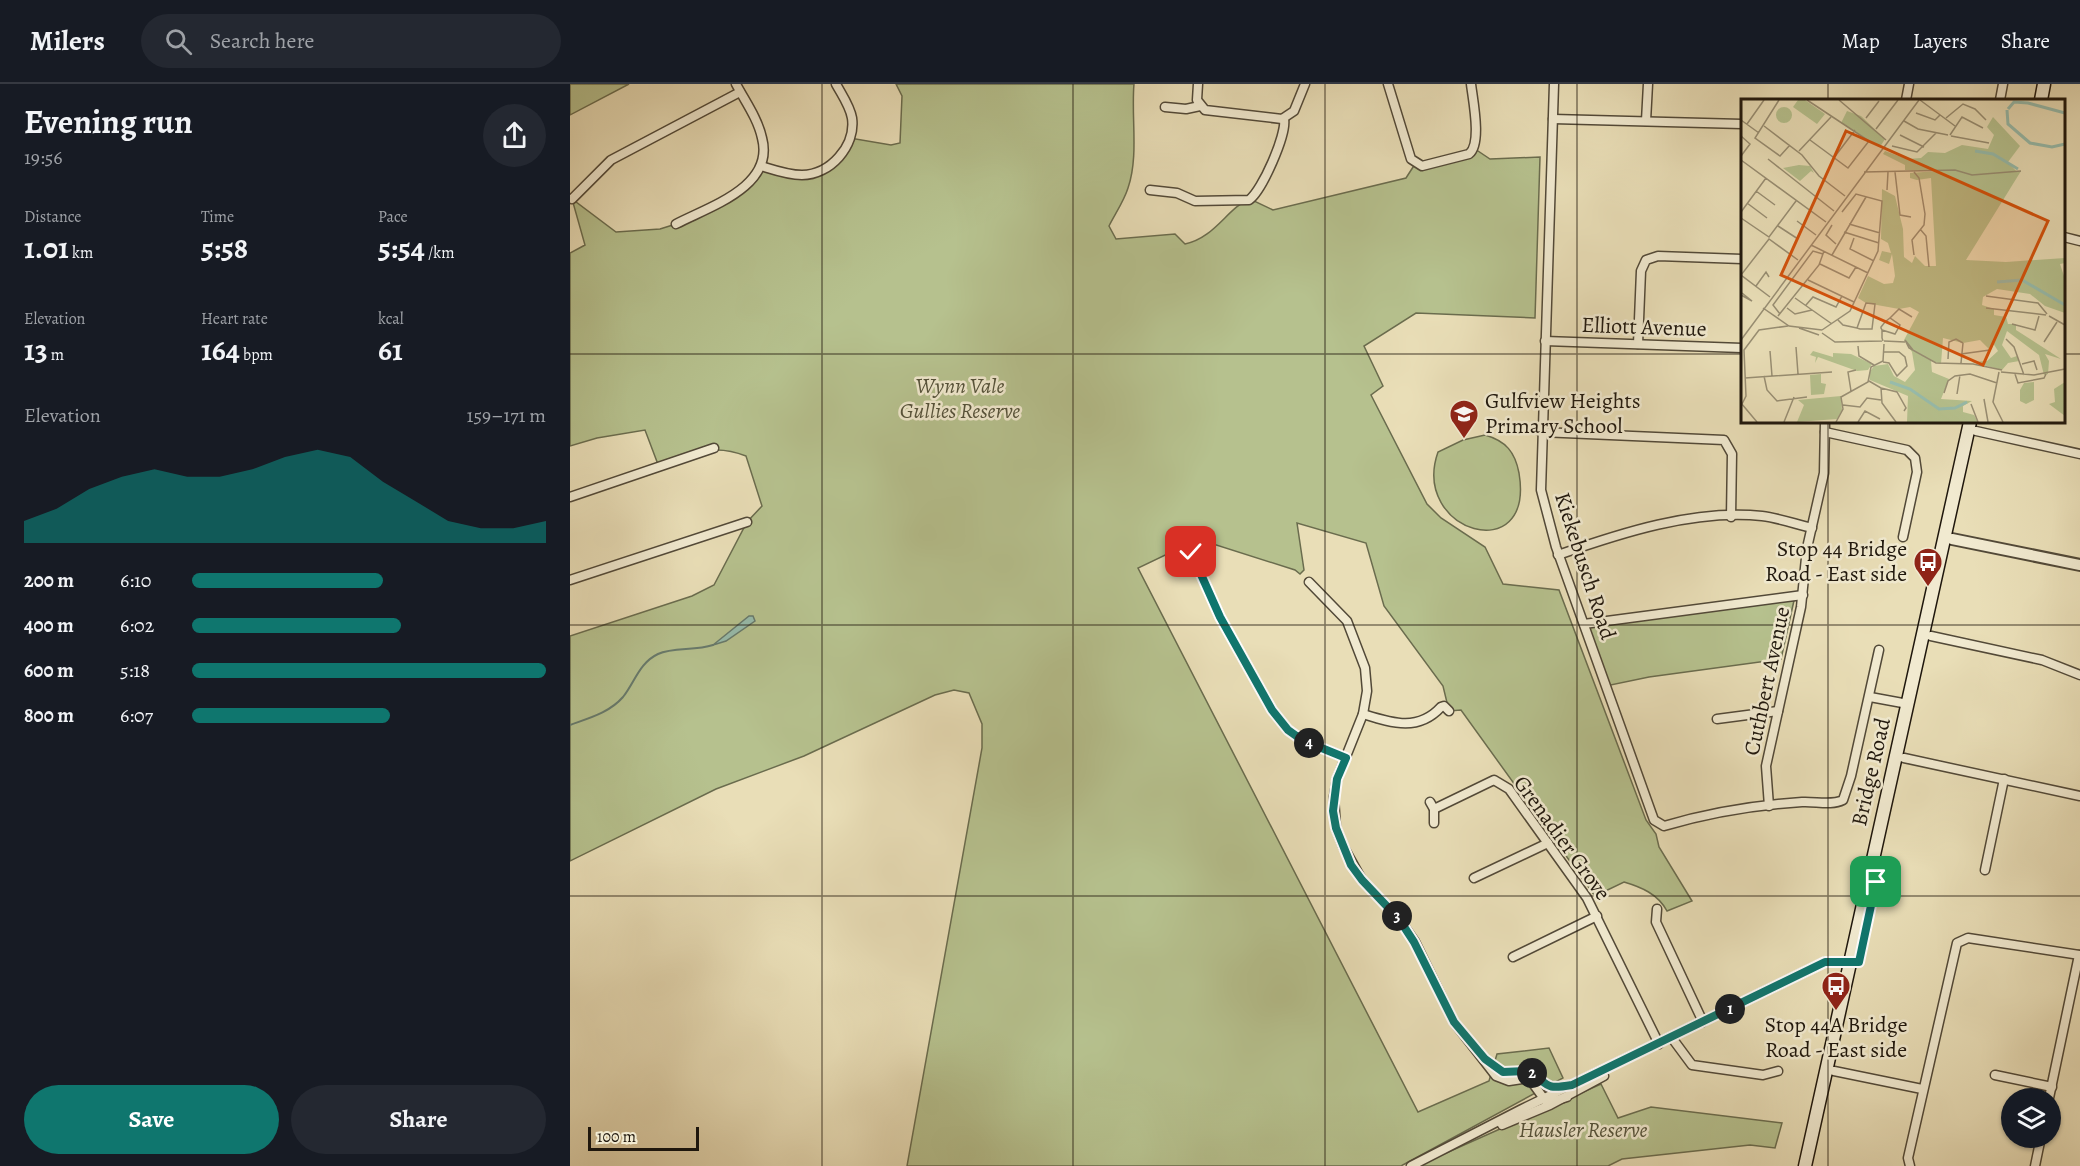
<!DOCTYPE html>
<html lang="en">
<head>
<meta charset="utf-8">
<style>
  :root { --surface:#171b24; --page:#242831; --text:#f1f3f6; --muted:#9ea1a6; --line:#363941; --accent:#0f766e }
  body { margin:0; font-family:Alegreya,serif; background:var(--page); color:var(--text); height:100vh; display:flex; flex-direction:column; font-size:22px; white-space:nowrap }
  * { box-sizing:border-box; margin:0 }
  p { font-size:20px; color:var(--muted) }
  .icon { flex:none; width:33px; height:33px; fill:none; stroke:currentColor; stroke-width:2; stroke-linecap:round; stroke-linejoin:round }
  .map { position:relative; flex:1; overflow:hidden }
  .panel { display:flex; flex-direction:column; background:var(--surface); width:570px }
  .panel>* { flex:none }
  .fabs { position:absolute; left:1431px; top:1004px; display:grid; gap:12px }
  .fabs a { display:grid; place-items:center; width:60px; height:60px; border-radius:50%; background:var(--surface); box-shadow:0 2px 4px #0004; font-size:30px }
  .scale { position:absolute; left:18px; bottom:15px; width:111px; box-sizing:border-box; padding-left:6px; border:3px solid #1f170d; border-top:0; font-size:16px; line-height:21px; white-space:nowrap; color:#1f170d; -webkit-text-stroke:4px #f1ead0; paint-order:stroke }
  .pin { position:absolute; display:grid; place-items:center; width:51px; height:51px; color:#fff; margin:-26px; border-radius:12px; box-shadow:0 3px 9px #0006 }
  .km { position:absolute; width:30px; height:30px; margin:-15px; border-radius:50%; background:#222; color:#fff; font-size:16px; line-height:30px; text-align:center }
  .round { display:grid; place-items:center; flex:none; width:63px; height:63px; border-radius:32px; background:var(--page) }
  .headline { display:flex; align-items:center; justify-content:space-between; height:102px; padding:0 24px }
  h1 { font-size:33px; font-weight:700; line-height:45px }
  .figures { display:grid; grid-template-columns:repeat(3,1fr); gap:9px; height:102px; padding:6px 24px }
  .figures div { display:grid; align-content:center }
  .figures b { font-size:30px; font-weight:700 }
  .figures small { font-size:16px; font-weight:400 }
  .figures p { font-size:16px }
  .chart { height:168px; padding:12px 24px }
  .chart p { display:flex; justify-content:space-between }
  .chart svg { width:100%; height:108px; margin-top:6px; fill:var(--accent); opacity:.7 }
  .action { display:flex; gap:12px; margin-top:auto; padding:12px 24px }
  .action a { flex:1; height:69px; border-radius:36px; background:var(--accent); color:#fff; font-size:24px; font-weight:700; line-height:69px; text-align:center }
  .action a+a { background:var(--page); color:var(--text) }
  ul { padding:0 24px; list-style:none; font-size:20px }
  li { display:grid; grid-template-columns:96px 72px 1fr; align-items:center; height:45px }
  li i { height:15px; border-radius:8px; background:var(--accent) }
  header { display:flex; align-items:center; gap:36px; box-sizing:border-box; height:84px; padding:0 30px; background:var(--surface); border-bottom:2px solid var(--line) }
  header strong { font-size:28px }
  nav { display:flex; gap:33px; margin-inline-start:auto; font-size:21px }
  .search { width:420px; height:54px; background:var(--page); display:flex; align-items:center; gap:15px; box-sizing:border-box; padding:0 21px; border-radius:33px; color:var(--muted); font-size:22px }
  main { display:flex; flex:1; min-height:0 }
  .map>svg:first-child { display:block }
  .green { fill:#b6c18e; stroke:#6a6c4e; stroke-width:1.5 }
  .water { fill:#97bcac; stroke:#677a6c; stroke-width:1.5 }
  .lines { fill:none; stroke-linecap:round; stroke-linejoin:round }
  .stream { stroke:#677a6c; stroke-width:2 }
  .minor-casing { stroke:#524938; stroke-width:11 }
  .tertiary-casing { stroke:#524938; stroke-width:14 }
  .secondary-casing { stroke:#1f170d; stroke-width:15 }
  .minor { stroke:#f1ead0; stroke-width:8 }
  .tertiary { stroke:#f1ead0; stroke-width:10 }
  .secondary { stroke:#f1ead0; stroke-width:12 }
  .route-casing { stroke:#fff; stroke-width:12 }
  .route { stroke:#0f766e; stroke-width:8 }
  .grid { fill:none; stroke:#1f170d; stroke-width:1.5; stroke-opacity:0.55 }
  .labels { text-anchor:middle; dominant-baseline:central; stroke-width:5; stroke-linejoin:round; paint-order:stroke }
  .street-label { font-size:22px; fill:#1f170d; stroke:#f1ead0 }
  .park-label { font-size:22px; font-style:italic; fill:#54523a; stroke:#f1ead0 }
  .poi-label { font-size:22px; fill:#1f170d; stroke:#f1ead0; text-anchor:start }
  .inset-river { fill:none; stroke:#97bcac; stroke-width:3 }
  .inset-road { fill:none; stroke:#988e73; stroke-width:1.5 }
  .view { fill:#d4520c; fill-opacity:0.15; stroke:#d4520c; stroke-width:3 }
  .inset-edge { fill:none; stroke:#1f170d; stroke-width:3 }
</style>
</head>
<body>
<header>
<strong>Milers</strong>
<div class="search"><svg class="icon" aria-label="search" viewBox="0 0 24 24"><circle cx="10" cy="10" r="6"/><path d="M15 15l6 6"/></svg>Search here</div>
<nav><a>Map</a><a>Layers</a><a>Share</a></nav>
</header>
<main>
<section class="panel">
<div class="headline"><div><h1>Evening run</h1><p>19:56</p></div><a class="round"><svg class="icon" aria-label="share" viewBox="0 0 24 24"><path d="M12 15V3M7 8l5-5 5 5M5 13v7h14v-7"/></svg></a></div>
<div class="figures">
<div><p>Distance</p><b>1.01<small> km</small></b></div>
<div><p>Time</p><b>5:58</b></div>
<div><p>Pace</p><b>5:54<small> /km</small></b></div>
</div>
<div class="figures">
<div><p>Elevation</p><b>13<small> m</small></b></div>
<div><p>Heart rate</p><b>164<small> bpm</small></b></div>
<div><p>kcal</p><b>61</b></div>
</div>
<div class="chart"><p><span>Elevation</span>159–171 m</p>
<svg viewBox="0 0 160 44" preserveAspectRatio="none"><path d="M0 44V35L10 30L20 22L30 17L40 14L50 17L60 17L70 14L80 9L90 6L100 9L110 19L120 27L130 35L140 38L150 38L160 35V44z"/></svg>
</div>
<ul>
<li><b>200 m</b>6:10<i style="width:54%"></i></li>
<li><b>400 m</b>6:02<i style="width:59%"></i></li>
<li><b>600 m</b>5:18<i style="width:100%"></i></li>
<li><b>800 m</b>6:07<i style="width:56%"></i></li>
</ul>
<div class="action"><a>Save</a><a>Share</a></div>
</section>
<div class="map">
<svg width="1510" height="1082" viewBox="0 0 1510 1082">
  <rect width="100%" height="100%" fill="#e9deb7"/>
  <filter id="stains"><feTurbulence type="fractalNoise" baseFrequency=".00333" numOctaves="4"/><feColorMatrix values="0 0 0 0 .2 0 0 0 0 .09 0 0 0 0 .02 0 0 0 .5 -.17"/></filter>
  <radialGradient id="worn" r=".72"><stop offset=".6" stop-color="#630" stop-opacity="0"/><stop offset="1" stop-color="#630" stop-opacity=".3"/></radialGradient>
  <g class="green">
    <polygon points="0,0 59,0 0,31"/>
    <path d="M326 0H564C561 33 569 72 558 104 554 117 545 130 539 142L546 155 605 150 615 160C645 154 658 123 680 115L703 126 836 94 845 80 905 65 920 75 970 73 965 234 846 229 794 262 813 302 801 311 857 420 871 434 915 463 933 500 989 506 1076 736 1086 750 1089 763 1122 817 1097 827C1088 810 1071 803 1054 798L1025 812 891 626 879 627 873 602 814 522 796 459 727 439 734 486 730 490 725 486 637 458 612 463 568 484 848 1028 919 997 927 970 979 964 993 994 831 1082H337L412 664V640L399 609 384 606 365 611 234 672 146 705 0 777V552L122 512 144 501 177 438 192 422 176 372C140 358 123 371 89 383L75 346 27 354 0 362V169L15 161 2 115 46 148 90 145 106 140 167 107 191 82C243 93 246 96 280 54L321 61 330 59 332 12Z"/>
    <path d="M915 351C936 357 945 368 949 389 965 485 840 448 868 368L893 356Z"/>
    <polygon points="1225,512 1211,575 1079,593 1036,602 1014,540"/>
    <polygon points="1031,1000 1048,1034 1081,1023 1212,1039 1205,1064 1180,1061 1052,1075 1038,1082 847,1082"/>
  </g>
  <polygon class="water" points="179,532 183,532 185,537 156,557 143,561"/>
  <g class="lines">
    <path class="stream" d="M0 641C19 634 39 629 53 613 65 598 69 579 88 570 103 563 125 567 143 561"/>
    <g class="minor-casing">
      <g id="minor">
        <polyline points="628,0 627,16 635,26 712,35 724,27 735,0"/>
        <path d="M818 0 841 75 852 82 899 70C912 60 903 17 901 0"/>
        <path d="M984 0 971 406 986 463 1084 736 1094 742C1138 729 1186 721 1232 718 1245 717 1261 722 1273 716L1281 692 1309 566"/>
        <polyline points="1336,16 1339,0"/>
        <polyline points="1430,16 1433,0"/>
        <polyline points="595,23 616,25 630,22"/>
        <polyline points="983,35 1172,40"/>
        <polyline points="1076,37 1078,0"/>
        <path d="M191 82C204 86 218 91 232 91 260 91 286 62 282 34 280 22 272 11 266 0"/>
        <path d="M580 106 607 109 625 117 679 116C692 107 717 50 714 35"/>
        <polyline points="2,115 41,76 170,8"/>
        <path d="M106 140C138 123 205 103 192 54 188 35 175 17 166 0"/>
        <polyline points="1494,153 1510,157"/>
        <polyline points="975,257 1172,264"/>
        <polyline points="1068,260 1071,187 1076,176 1088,172 1172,175"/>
        <polyline points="1406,347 1510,370"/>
        <polyline points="971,348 1154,356 1162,370 1161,433"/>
        <polyline points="1255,348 1337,366 1345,374 1347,388 1333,453"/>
        <polyline points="0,413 144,364"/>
        <polyline points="612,463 621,468 650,533 702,626 718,646 732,656 776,674"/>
        <path d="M988 471C1051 449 1124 425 1192 432 1209 434 1225 440 1242 444"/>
        <polyline points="0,496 177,438"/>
        <polyline points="739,498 777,537 795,584 797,607 793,630 767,695 764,713 766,744 773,762 792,796 829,835 845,858 884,938 926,992 939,997 959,994 977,1019 997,1013"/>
        <polyline points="1014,540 1233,511"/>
        <polyline points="1361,552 1472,576 1510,591"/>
        <polyline points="1300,613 1338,620"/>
        <path d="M793 630C822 639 848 648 871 623L874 622 879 627"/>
        <polyline points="1147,635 1208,627"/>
        <polyline points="1334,674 1510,712"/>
        <polyline points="860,718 864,725 864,739"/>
        <polyline points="1199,722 1196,682 1231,523 1237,464 1254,389 1255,338"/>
        <polyline points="864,725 924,696 939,705 1017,814 1089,960"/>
        <polyline points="1415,786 1434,695"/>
        <polyline points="904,794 978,759"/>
        <polyline points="1087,825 1086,838 1133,938"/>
        <polyline points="943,873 1027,832"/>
        <polyline points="1102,954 1122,981 1193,991 1208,987"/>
        <polyline points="920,979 933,989 959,987 975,1002 993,1003"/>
        <polyline points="1264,987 1352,1005"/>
        <polyline points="1425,991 1482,1003"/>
        <polyline points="1479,1014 1509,871"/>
        <polyline points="932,1041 980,1021 1034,992"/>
        <polyline points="841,1082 952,1025 1255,878 1280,878"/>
        <polyline points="1340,1082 1338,1074 1387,859 1398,854 1510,871"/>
        <polyline points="1465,1082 1471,1053"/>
      </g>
    </g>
    <g class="tertiary-casing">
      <polyline id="tertiary" points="1382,455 1510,481"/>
    </g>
    <g class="secondary-casing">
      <g id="secondary">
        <polyline points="1471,16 1474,0"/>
        <polyline points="1235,1082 1400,338"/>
      </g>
    </g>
    <use href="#minor" class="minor"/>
    <use href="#tertiary" class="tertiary"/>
    <use href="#secondary" class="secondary"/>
  </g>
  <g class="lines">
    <g class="route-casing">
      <path id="route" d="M621 468 650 533 702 626 718 646 732 656 776 674 767 695 763 727 766 744 781 781 792 796 829 835 844 858 884 938 915 975 933 988 959 987C980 1001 973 1006 1002 1001L1255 878H1289L1306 798"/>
    </g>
    <use href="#route" class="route"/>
  </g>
  <path class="grid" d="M252 0V1082M503 0V1082M755 0V1082M1007 0V1082M1258 0V16M0 270H1172M1494 270H1510M1258 338V1082M0 541H1510M0 812H1510"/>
  <defs>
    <g id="school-pin" transform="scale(1.5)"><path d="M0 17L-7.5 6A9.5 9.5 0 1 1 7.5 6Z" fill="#8f2418" stroke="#f1ead0"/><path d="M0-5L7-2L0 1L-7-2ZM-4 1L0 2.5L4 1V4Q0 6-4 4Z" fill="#fff"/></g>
    <g id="bus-pin" transform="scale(1.5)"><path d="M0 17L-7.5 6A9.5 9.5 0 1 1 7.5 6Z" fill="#8f2418" stroke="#f1ead0"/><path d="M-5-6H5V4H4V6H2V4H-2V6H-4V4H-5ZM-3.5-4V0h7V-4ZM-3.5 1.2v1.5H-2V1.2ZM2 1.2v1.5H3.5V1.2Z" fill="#fff"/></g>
  </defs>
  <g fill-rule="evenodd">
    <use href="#school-pin" x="894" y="330"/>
    <use href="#bus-pin" x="1358" y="478"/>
    <use href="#bus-pin" x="1266" y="902"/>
  </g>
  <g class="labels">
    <g class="street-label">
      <text transform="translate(1074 243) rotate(2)">Elliott Avenue</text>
      <text transform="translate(1015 482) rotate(72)">Kiekebusch Road</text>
      <text transform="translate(1197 597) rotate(-78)">Cuthbert Avenue</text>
      <text transform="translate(1301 688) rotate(-77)">Bridge Road</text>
      <text transform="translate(992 754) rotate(54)">Grenadier Grove</text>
    </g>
    <g class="park-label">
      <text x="390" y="302">Wynn Vale<tspan x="390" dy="25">Gullies Reserve</tspan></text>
      <text x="1013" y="1046">Hausler Reserve</text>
    </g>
    <g class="poi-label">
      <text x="915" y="317">Gulfview Heights<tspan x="915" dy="25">Primary School</tspan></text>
      <text x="1337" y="465" text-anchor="end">Stop 44 Bridge<tspan x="1337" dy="25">Road - East side</tspan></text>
      <text x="1266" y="941" text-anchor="middle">Stop 44A Bridge<tspan x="1266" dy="25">Road - East side</tspan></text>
    </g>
  </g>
  <g transform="translate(1171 15)">
    <rect width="324" height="324" fill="#e9deb7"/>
    <path d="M57 1H64L84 15 76 25 52 8ZM35 16a8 8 0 1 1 16 0a8 8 0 1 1-16 0ZM106 12 120 17 144 40 139 48 100 24ZM252 18 279 47 267 63 275 72H280L225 161 265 163 324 159V164L319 165 324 180V214L304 207 289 195 256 190 242 198 241 206 253 210V216L265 218 267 225H275V231L320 260 304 255 308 262 307 275 303 276 298 256 266 232 261 246 270 259 276 257 278 262 267 264 261 271 231 263 246 262 257 252 252 244 249 251 239 241 222 244 202 239 200 265 190 262 191 273 208 280 200 300 231 302 222 307V313L233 316 237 323H166L167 297 129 281 128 274 133 267 147 265 153 277 164 283 174 271 171 253 163 241 178 213 169 208 158 210 125 204 117 199 127 177 143 185 152 184 154 177 151 155 148 165 138 161 141 152 150 154 147 144 140 140 141 90 154 97 162 130 163 158 171 164 174 157 184 167H195L190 79 176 81 169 79V74L197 72 164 71V66L142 55 144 52 166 60 180 59 187 53 204 54 221 46 247 50 253 36 246 28ZM58 66 69 67 73 74 70 72 59 82 42 69ZM72 252 92 258V254L110 255 131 265 127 271 116 272 77 258 74 264 75 258 69 256ZM80 275V284L85 285 83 295 70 296 69 276ZM293 283V301L285 305 279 302V291L283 284ZM324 283V317L308 305 314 303 313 290ZM100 297 101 311 96 320 56 323 63 306 57 301Z" fill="#b6c18e"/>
    <path class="inset-river" d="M267 10 273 3 287 4 324 14M266 11 267 25 289 44 311 48 324 45M234 52 252 55 277 70M256 183 281 181 324 206M149 283 169 290 198 310 214 309 226 303"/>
    <path class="inset-road" d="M38 1 14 39 39 57 49 46M66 1 128 42 107 69 69 41M98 1 145 41M179 1 214 27M175 14 194 21 199 16M125 19 138 2M205 19 222 5 234 10 245 21M0 21 18 34M163 22 177 30 207 36M6 25 23 1M23 27 61 56 78 77 104 97M135 30 157 1M159 36 183 48M209 36 221 18 242 29M0 37 9 45 0 57M210 37 248 44M151 47 176 53 195 34M58 52 90 18M27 60 93 112M92 60 114 31M0 61 85 123M123 73 214 71 231 76 280 72M154 73 159 116 170 118M173 73 178 79 184 115 183 126 171 141 173 156M146 91 147 73M15 92 34 106M6 104 26 119M0 113 25 79M0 119 28 138 55 102M56 122 75 136M108 125 139 134M91 126 85 136 95 145M37 127 57 140M179 130 185 137 188 168M103 133 138 144M113 139 109 150 133 162M70 146 127 174M91 156 125 98M79 165 108 179 115 168M67 181 113 203M15 187 25 173 28 178M0 196 11 202 1 194M245 197 297 204 306 215M29 198 0 176 28 140 57 161M54 199 91 225M65 206 72 198 95 208 101 197M22 209 48 227 81 231M46 209 54 215 71 211M245 209 305 216M39 215 32 206 72 152 82 155M37 217 78 166 83 152M308 217 324 226M149 219 158 210 171 218M97 221 102 226 116 229 119 230H131L134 205 125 204 116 229M271 225 294 231 298 217M58 229 78 236M81 231 109 212 137 152 141 102 115 95 101 113M141 231 154 235 159 226 149 219 144 223 140 228V229L141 231V239L142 242M81 234 94 243 141 242M265 240 273 248 283 276M0 241 178 1M143 242 164 243M303 243 316 223M117 247 118 257 133 266M55 248 57 275M172 251 164 241 168 249 195 264 232 265 261 271M29 252 31 277M220 255 249 251M207 260 208 243 215 240 222 244M142 263 148 264 156 277 166 267 164 258 158 253H142M220 264 222 244M281 265 293 262 296 271M258 273 252 303 262 323M260 273 293 276 324 270M274 275 277 284 303 279 305 275M23 277 26 291 36 302 66 298M4 279 91 273M128 282 140 289 141 304 155 323M140 289 156 293 165 309 163 312M110 292 107 273 115 271M203 294 207 282 214 277 229 275 256 284M216 295 219 276M243 300 247 323M0 304 16 323M230 305 237 323M102 306 119 308 126 299 140 301M0 307 5 297 3 251 18 231 47 227M43 323 53 298M95 323 102 310 100 298 127 283 130 268 142 262 143 245M117 323 124 312 139 320"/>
    <path class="view" d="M105 32 307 122 242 266 40 176Z"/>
    <rect width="324" height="324" class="inset-edge"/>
  </g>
  <rect width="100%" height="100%" filter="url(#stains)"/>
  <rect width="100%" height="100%" fill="url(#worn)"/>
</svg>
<div class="fabs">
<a><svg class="icon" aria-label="layers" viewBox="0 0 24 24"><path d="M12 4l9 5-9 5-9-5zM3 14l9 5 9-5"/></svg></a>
</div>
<div class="scale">100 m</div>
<div class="pin" style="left:1306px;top:798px;background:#1e9e55"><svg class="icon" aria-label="arrive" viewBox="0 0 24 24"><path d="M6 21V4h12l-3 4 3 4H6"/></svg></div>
<div class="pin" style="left:621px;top:468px;background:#d93025"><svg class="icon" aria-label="check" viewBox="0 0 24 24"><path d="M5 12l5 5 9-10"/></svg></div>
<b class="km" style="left:1160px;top:925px">1</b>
<b class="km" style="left:962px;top:989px">2</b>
<b class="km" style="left:827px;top:832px">3</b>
<b class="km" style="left:739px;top:659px">4</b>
</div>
</main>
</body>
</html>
